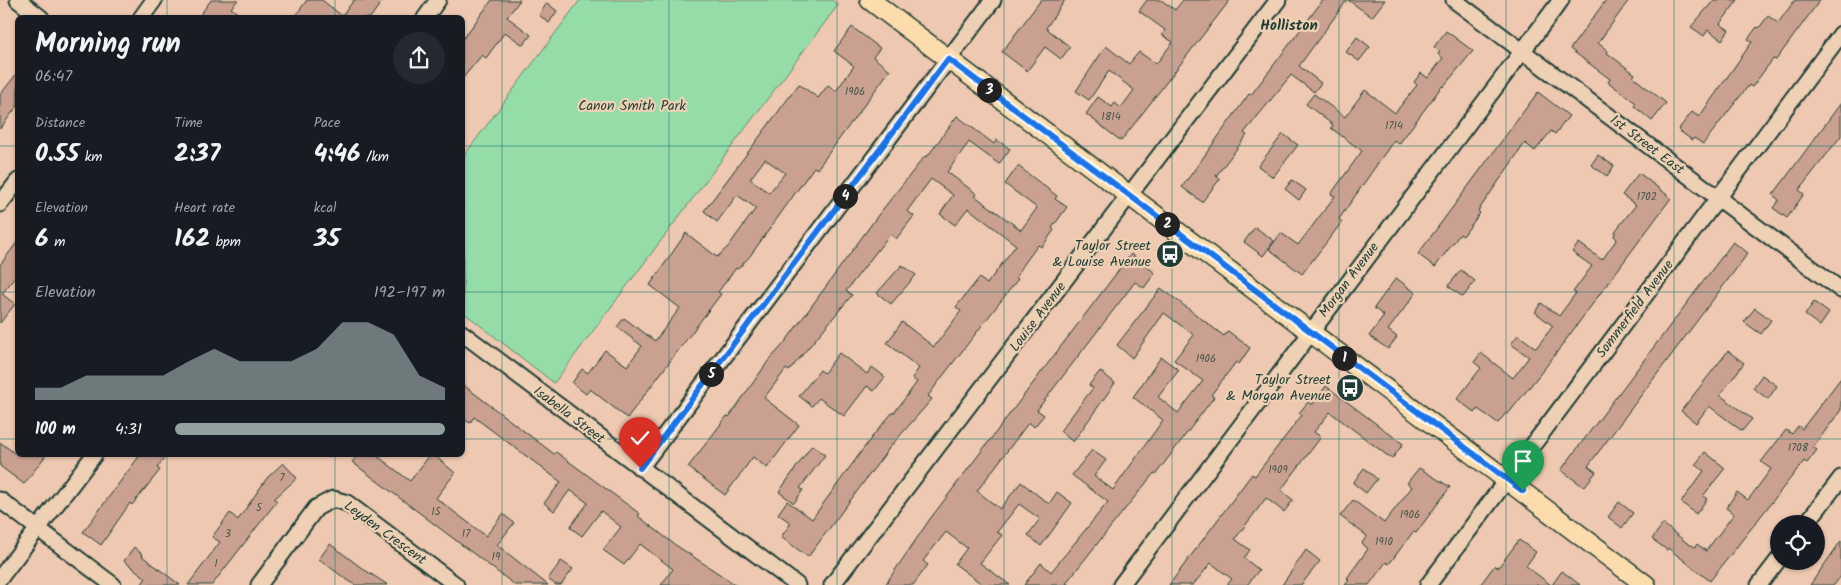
<!DOCTYPE html>
<html lang="en">
<head>
<meta charset="utf-8">
<style>
  :root { --surface:#171b24; --page:#242831; --text:#f1f3f6; --muted:#9ea1a6; --accent:#92a19f }
  body { margin:0; font-family:Kalam,sans-serif; background:var(--page); color:var(--text); height:100vh; display:flex; flex-direction:column; font-size:19px; white-space:nowrap }
  * { box-sizing:border-box; margin:0 }
  p { font-size:16px; color:var(--muted) }
  .icon { flex:none; width:28px; height:28px; fill:none; stroke:currentColor; stroke-width:2; stroke-linecap:round; stroke-linejoin:round }
  .map { position:relative; flex:1; overflow:hidden }
  .panel { position:absolute; left:15px; top:15px; width:450px; height:442px; display:flex; flex-direction:column; background:var(--surface); border-radius:8px; box-shadow:0 1px 4px #0004 }
  .panel>* { flex:none }
  .tools { position:absolute; left:1770px; top:515px; display:grid; gap:10px }
  .tools a { display:grid; place-items:center; width:55px; height:55px; border-radius:50%; background:var(--surface); box-shadow:0 1px 4px #0004; font-size:25px }
  .pin { position:absolute; display:grid; place-items:center; width:42px; height:42px; color:#fff; margin:-51px -21px; border-radius:50% 50% 50% 0; rotate:-45deg; box-shadow:0 0 5px #0007 }
  .pin .icon { rotate:45deg }
  .km { position:absolute; width:25px; height:25px; margin:-12px; border-radius:50%; background:#222; color:#fff; font-size:14px; line-height:25px; text-align:center }
  .round { display:grid; place-items:center; flex:none; width:52px; height:52px; border-radius:26px; background:var(--page) }
  .overview { display:flex; align-items:center; justify-content:space-between; height:85px; padding:0 20px }
  h1 { font-size:28px; font-weight:800; line-height:38px }
  .figures { display:grid; grid-template-columns:repeat(3,1fr); gap:8px; height:85px; padding:5px 20px }
  .figures div { display:grid; align-content:center }
  .figures b { font-size:25px; font-weight:800 }
  .figures small { font-size:14px; font-weight:400 }
  .figures p { font-size:14px }
  .chart { height:140px; padding:10px 20px }
  .chart p { display:flex; justify-content:space-between }
  .chart svg { width:100%; height:90px; margin-top:5px; fill:var(--accent); opacity:.7 }
  ul { padding:0 20px; list-style:none; font-size:16px }
  li { display:grid; grid-template-columns:80px 60px 1fr; align-items:center; height:38px }
  li i { height:12px; border-radius:6px; background:var(--accent) }
  .map>svg:first-child { display:block }
  .green { fill:#96dca9; stroke:#5a8c6e }
  .building { fill:#caa191; stroke:#1f3d34; fill-rule:evenodd }
  .lines { fill:none; stroke-linecap:round; stroke-linejoin:round }
  .minor-casing { stroke:#1f3d34; stroke-width:19 }
  .major-casing { stroke:#1f3d34; stroke-width:22 }
  .minor { stroke:#eed0b4; stroke-width:15 }
  .major { stroke:#fcdcac; stroke-width:19 }
  .route-casing { stroke:#fff; stroke-width:10 }
  .route { stroke:#1a73e8; stroke-width:6 }
  .grid { fill:none; stroke:#0f766e; stroke-width:1; stroke-opacity:0.55 }
  .labels { text-anchor:middle; dominant-baseline:central; stroke-width:4.5; stroke-linejoin:round; paint-order:stroke }
  .number-label { font-size:11px; fill:#4a564b }
  .park-label { font-size:14px; fill:#25453a; stroke:#eed0b4 }
  .street-label { font-size:14px; fill:#1f3d34; stroke:#eed0b4 }
  .poi-label { font-size:14px; fill:#1f3d34; stroke:#eed0b4; text-anchor:end }
  .neighbourhood-label { font-size:15px; font-weight:bold; fill:#1f3d34; stroke:#eed0b4 }
</style>
</head>
<body>
<div class="map">
<svg width="1841" height="585" viewBox="0 0 1841 585">
  <rect width="100%" height="100%" fill="#eec8b0"/>
  <filter id="ink" filterUnits="userSpaceOnUse"><feTurbulence type="fractalNoise" baseFrequency=".02" numOctaves="2"/><feDisplacementMap in="SourceGraphic" scale="10" xChannelSelector="R" yChannelSelector="G"/><feConvolveMatrix kernelMatrix="1 2 1 2 8 2 1 2 1" color-interpolation-filters="sRGB"/></filter>
  <g filter="url(#ink)">
    <polygon class="green" points="580,0 832,0 838,5 554,383 463,312 463,157"/>
    <g class="building">
      <polygon points="211,0 238,0 231,8 244,18 198,18"/>
      <polygon points="307,0 322,0 342,16 354,0 383,0 370,18 294,18"/>
      <polygon points="492,0 520,0 507,17 531,35 523,45 505,32 486,58 482,55 462,79 462,40"/>
      <polygon points="1041,0 1065,0 1046,28 1070,47 1061,59 1045,47 1027,71 1002,52"/>
      <polygon points="1147,0 1161,0 1175,10 1183,0 1230,0 1121,141 1086,114 1098,97 1112,107 1115,103 1121,108 1134,90 1109,71 1089,100 1076,91 1106,46 1129,64 1139,52 1156,64 1173,42 1162,35 1165,30 1139,11"/>
      <polygon points="1323,0 1347,0 1299,66 1321,83 1314,92 1291,75 1244,133 1247,135 1216,176 1220,179 1202,202 1182,187 1249,94 1251,95"/>
      <polygon points="1348,0 1385,0 1372,17"/>
      <polygon points="1606,0 1629,0 1598,43 1608,51 1607,53 1635,74 1633,77 1666,103 1652,121 1634,106 1636,103 1608,82 1610,79 1570,49"/>
      <polygon points="1714,0 1738,0 1720,24 1729,30 1722,40 1708,30 1704,36 1691,27"/>
      <polygon points="1795,0 1820,0 1776,60 1773,59 1752,87 1749,85 1703,144 1694,138 1692,140 1678,130 1692,112 1699,117 1752,42 1748,39 1757,27 1759,28 1768,16 1778,23"/>
      <polygon points="547,3 557,11 549,23 539,15"/>
      <path d="M852 27 880 48 873 57 890 70 817 169 814 167 750 256 738 269 736 268 718 292 721 294 627 418 590 389 586 394 572 383 582 369 588 373 605 350 627 366 642 346 617 327 624 318 655 341 680 308 650 285 686 233 717 257 728 247 756 208 737 195 717 222 704 211 799 84 818 98 828 85 836 91 854 66 834 51ZM765 159 785 173 769 193 750 179Z"/>
      <polygon points="1446,31 1473,51 1443,87 1442,86 1399,144 1394,140 1339,219 1342,222 1302,274 1269,249 1281,233 1298,245 1335,196 1331,194 1362,151 1331,128 1333,125 1306,104 1314,94 1345,117 1365,90 1395,113 1417,85 1414,82 1421,73 1428,78 1443,58 1438,54 1440,51 1434,47"/>
      <polygon points="1357,37 1370,47 1359,61 1346,52"/>
      <polygon points="18,72 18,105 0,129 0,95"/>
      <polygon points="1538,92 1569,116 1555,134 1551,131 1535,151 1525,143 1478,211 1480,213 1463,236 1460,234 1435,267 1418,254"/>
      <polygon points="1841,103 1841,136 1799,190 1804,194 1787,218 1773,208 1779,200 1773,195"/>
      <polygon points="957,116 994,144 997,140 1010,149 999,164 969,142 947,172 977,194 975,196 1021,230 1037,208 1005,184 1018,166 1057,196 1055,199 1067,207 1052,228 1054,230 1042,247 1038,245 1024,264 1016,277 1018,279 942,377 928,396 932,399 890,447 808,557 781,537 791,523 778,514 787,501 812,519 872,437 893,412 894,413 917,382 912,378 919,368 887,343 902,322 934,347 961,311 956,307 979,278 987,284 1016,245 968,208 955,225 940,214 953,195 931,179 907,211 914,216 896,239 890,234 846,291 852,295 789,371 786,369 764,398 799,425 767,468 753,457 725,495 688,467 727,416 729,417 769,360 783,345 879,214 925,156 927,157"/>
      <polygon points="1283,134 1298,145 1273,177 1258,166"/>
      <polygon points="1598,155 1614,166 1607,176 1591,165"/>
      <polygon points="1639,173 1671,198 1548,364 1508,414 1506,413 1498,423 1478,409 1475,413 1457,399 1481,368 1474,362 1481,353 1513,378 1529,357 1511,344 1518,335 1536,348 1553,326 1535,312 1541,303 1559,316 1576,293 1573,292 1592,266 1572,252 1579,243 1602,260 1617,239 1614,236 1616,230 1636,205 1622,195"/>
      <polygon points="1292,180 1306,190 1299,200 1285,189"/>
      <polygon points="1255,227 1274,241 1263,256 1244,242"/>
      <polygon points="18,241 18,273 2,294 15,304 0,323 0,265"/>
      <polygon points="1733,242 1748,253 1588,466 1596,472 1584,487 1561,470"/>
      <polygon points="1131,254 1155,273 1144,288 1135,282 1037,410 1044,415 1034,427 1029,422 977,491 1000,509 1021,482 1049,504 1057,492 1072,503 1052,531 1041,546 1028,535 1040,519 1019,504 997,532 1002,535 980,563 1010,585 983,585 955,564 967,548 946,532 923,561 928,565 913,585 885,585 930,519"/>
      <polygon points="902,265 916,275 891,304 877,293"/>
      <polygon points="1461,270 1475,281 1463,297 1448,286"/>
      <polygon points="1396,278 1416,293 1388,330 1397,337 1388,349 1369,336 1384,316 1374,308"/>
      <polygon points="1161,288 1224,336 1228,331 1250,348 1239,364 1236,362 1211,395 1214,397 1156,474 1154,473 1089,554 1066,583 1069,585 1024,585 1041,563 1051,572 1108,502 1072,475 1092,450 1106,460 1094,476 1113,490 1163,420 1133,397 1161,357 1179,370 1158,397 1178,413 1203,381 1174,360 1194,335 1164,313 1132,358 1117,345"/>
      <polygon points="1814,302 1829,313 1820,326 1805,315"/>
      <polygon points="1755,308 1771,320 1761,334 1744,322"/>
      <polygon points="1728,351 1744,363 1720,395 1752,419 1742,431 1709,406 1696,423 1681,411"/>
      <polygon points="839,353 867,374 872,367 885,377 874,391 867,386 844,416 819,398 812,406 799,396 820,370 824,373"/>
      <polygon points="1100,371 1115,383 1073,442 1060,431 1093,388 1089,385"/>
      <polygon points="1762,375 1777,386 1768,399 1753,388"/>
      <polygon points="1841,378 1841,410 1813,447 1817,450 1807,463 1804,461 1710,581 1668,548 1667,550 1652,539 1663,524 1687,543 1695,547 1697,544 1706,551 1734,514 1726,508 1737,492 1748,500 1771,469 1761,462 1786,430 1792,434 1798,426 1802,429"/>
      <polygon points="462,384 554,454 556,452 640,514 638,516 674,544 736,585 661,585 673,569 640,544 624,565 603,550 621,527 601,511 582,536 570,527 588,503 570,490 554,511 544,503 561,482 474,417 470,423 462,418"/>
      <polygon points="1326,386 1403,444 1392,459 1330,412 1314,432 1321,437 1281,490 1293,500 1284,512 1266,498 1235,539 1250,550 1244,558 1259,570 1247,585 1227,585 1232,579 1211,563 1193,585 1169,585 1252,474 1255,476 1302,415 1299,413 1308,402 1312,405"/>
      <polygon points="0,442 17,455 46,455 24,484 0,466"/>
      <polygon points="812,445 825,455 800,488 803,490 794,503 779,492"/>
      <polygon points="1705,452 1725,468 1703,496 1707,499 1696,514 1681,502 1704,471 1695,465"/>
      <polygon points="140,455 167,455 157,468 160,470 132,505 130,503 101,545 83,532"/>
      <polygon points="358,455 376,455 410,481 430,455 434,455 455,473 436,498 486,536 503,514 514,523 497,545 548,585 515,585 352,462"/>
      <polygon points="283,463 297,478 274,499 277,501 212,585 188,585 220,542 212,537 230,513 238,520 267,478"/>
      <polygon points="1364,468 1377,479 1366,493 1353,483"/>
      <polygon points="1419,468 1450,487 1416,533 1413,532 1389,564 1386,562 1369,585 1345,585 1349,580 1347,578 1368,549 1362,543 1367,536 1340,516 1353,500 1384,523 1412,487 1407,483"/>
      <polygon points="1619,502 1633,513 1622,528 1608,517"/>
      <polygon points="1519,540 1536,552 1526,566 1551,585 1480,585 1495,565 1498,568"/>
      <polygon points="1841,541 1841,576 1834,585 1810,585"/>
      <polygon points="330,544 363,569 388,585 355,585 343,577 319,559"/>
      <polygon points="134,547 143,555 142,556 180,585 141,585 146,578 124,561"/>
      <polygon points="1306,550 1320,561 1301,585 1282,585"/>
      <polygon points="561,561 573,569 561,585 556,585 548,579"/>
      <polygon points="1562,571 1580,585 1552,585"/>
    </g>
    <g class="lines">
      <g class="minor-casing">
        <g id="minor">
          <polyline points="18,0 41,18"/>
          <polyline points="1454,0 1841,290"/>
          <polyline points="141,18 154,0"/>
          <polyline points="425,18 438,0"/>
          <polyline points="0,204 18,181"/>
          <polyline points="462,333 797,585"/>
          <polyline points="640,468 993,0"/>
          <polyline points="0,500 113,585"/>
          <polyline points="1806,524 1841,478"/>
          <polyline points="0,578 94,455"/>
          <polyline points="259,585 316,508 333,499 347,503 456,585"/>
          <polyline points="832,585 1278,0"/>
          <polyline points="1121,585 1561,0"/>
          <polyline points="1428,585 1841,34"/>
          <polyline points="1759,585 1779,559"/>
        </g>
      </g>
      <g class="major-casing">
        <polyline id="major" points="870,0 1646,585"/>
      </g>
      <use href="#minor" class="minor"/>
      <use href="#major" class="major"/>
    </g>
  </g>
  <g class="lines" filter="url(#ink)">
    <g class="route-casing">
      <polyline id="route" points="640,468 948,59 1523,491"/>
    </g>
    <use href="#route" class="route"/>
  </g>
  <path class="grid" d="M167 0V18M335 0V18M502 0V585M669 0V585M837 0V585M1004 0V585M1172 0V585M1339 0V585M1506 0V585M1674 0V585M0 146H18M462 146H1841M0 292H18M462 292H1841M0 439H18M462 439H1841M167 455V585M335 455V585"/>
  <defs>
    <g id="bus-disc" transform="scale(1.4375)"><circle r="9.5" fill="#1f3d34" stroke="#eed0b4"/><path d="M-5-6H5V4H4V6H2V4H-2V6H-4V4H-5ZM-3.5-4V0h7V-4ZM-3.5 1.2v1.5H-2V1.2ZM2 1.2v1.5H3.5V1.2Z" fill="#fff"/></g>
  </defs>
  <g fill-rule="evenodd">
    <use href="#bus-disc" x="1170" y="254"/>
    <use href="#bus-disc" x="1350" y="388"/>
  </g>
  <g class="labels">
    <g class="number-label">
      <text x="855" y="92">1906</text>
      <text x="1111" y="117">1814</text>
      <text x="1394" y="126">1714</text>
      <text x="1647" y="197">1702</text>
      <text x="1206" y="359">1906</text>
      <text x="1798" y="448">1708</text>
      <text x="1278" y="470">1909</text>
      <text x="282" y="478">7</text>
      <text x="259" y="508">5</text>
      <text x="436" y="512">15</text>
      <text x="1410" y="515">1906</text>
      <text x="228" y="534">3</text>
      <text x="466" y="534">17</text>
      <text x="1384" y="542">1910</text>
      <text x="496" y="557">19</text>
      <text x="216" y="564">1</text>
    </g>
    <g class="park-label">
      <text x="632" y="106">Canon Smith Park</text>
    </g>
    <g class="street-label">
      <text transform="translate(1647 145) rotate(37)">1st Street East</text>
      <text transform="translate(1349 280) rotate(-53)">Morgan Avenue</text>
      <text transform="translate(1635 309) rotate(-53)">Sommerfield Avenue</text>
      <text transform="translate(1038 317) rotate(-53)">Louise Avenue</text>
      <text transform="translate(569 415) rotate(37)">Isabella Street</text>
      <text transform="translate(385 533) rotate(36)">Leyden Crescent</text>
    </g>
    <g class="poi-label">
      <text x="1151" y="246">Taylor Street<tspan x="1151" dy="16">&amp; Louise Avenue</tspan></text>
      <text x="1331" y="380">Taylor Street<tspan x="1331" dy="16">&amp; Morgan Avenue</tspan></text>
    </g>
    <g class="neighbourhood-label">
      <text x="1289" y="26">Holliston</text>
    </g>
  </g>
</svg>
<div class="tools">
<a><svg class="icon" aria-label="locate" viewBox="0 0 24 24"><circle cx="12" cy="12" r="6"/><path d="M12 2v4M12 18v4M2 12h4M18 12h4"/></svg></a>
</div>
<div class="pin" style="left:1523px;top:491px;background:#1e9e55"><svg class="icon" aria-label="arrive" viewBox="0 0 24 24"><path d="M6 21V4h12l-3 4 3 4H6"/></svg></div>
<div class="pin" style="left:640px;top:468px;background:#d93025"><svg class="icon" aria-label="check" viewBox="0 0 24 24"><path d="M5 12l5 5 9-10"/></svg></div>
<b class="km" style="left:1344px;top:358px">1</b>
<b class="km" style="left:1167px;top:224px">2</b>
<b class="km" style="left:989px;top:90px">3</b>
<b class="km" style="left:845px;top:196px">4</b>
<b class="km" style="left:711px;top:374px">5</b>
<section class="panel">
<div class="overview"><div><h1>Morning run</h1><p>06:47</p></div><a class="round"><svg class="icon" aria-label="share" viewBox="0 0 24 24"><path d="M12 15V3M7 8l5-5 5 5M5 13v7h14v-7"/></svg></a></div>
<div class="figures">
<div><p>Distance</p><b>0.55<small> km</small></b></div>
<div><p>Time</p><b>2:37</b></div>
<div><p>Pace</p><b>4:46<small> /km</small></b></div>
</div>
<div class="figures">
<div><p>Elevation</p><b>6<small> m</small></b></div>
<div><p>Heart rate</p><b>162<small> bpm</small></b></div>
<div><p>kcal</p><b>35</b></div>
</div>
<div class="chart"><p><span>Elevation</span>192–197 m</p>
<svg viewBox="0 0 160 44" preserveAspectRatio="none"><path d="M0 44V38L10 38L20 32L30 32L40 32L50 32L60 25L70 19L80 25L90 25L100 25L110 19L120 6L130 6L140 12L150 32L160 38V44z"/></svg>
</div>
<ul>
<li><b>100 m</b>4:31<i style="width:100%"></i></li>
</ul>
</section>
</div>
</body>
</html>
